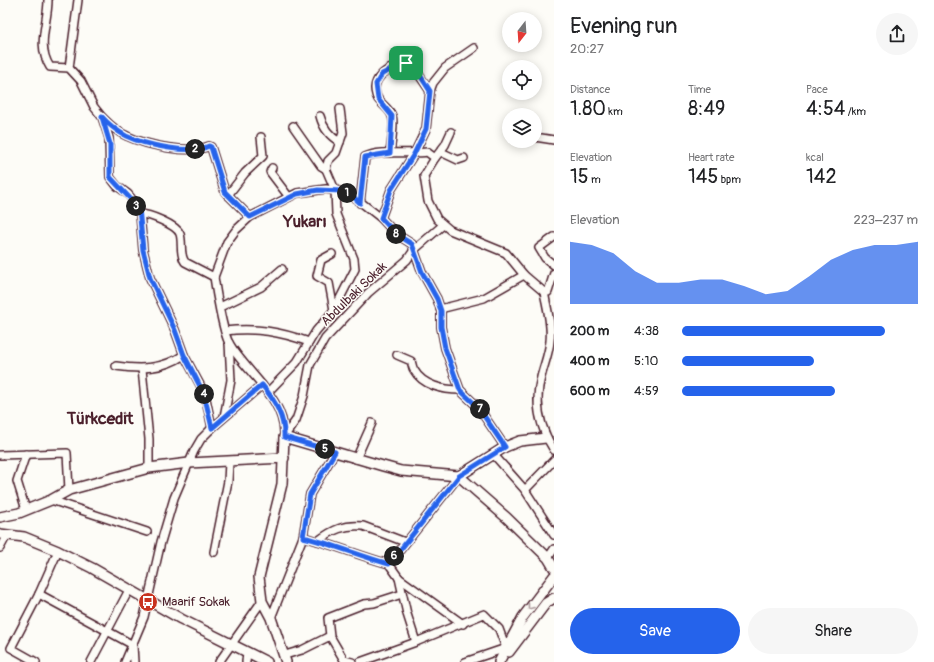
<!DOCTYPE html>
<html lang="en">
<head>
<meta charset="utf-8">
<style>
  :root { --surface:#fff; --page:#f6f6f6; --text:#202124; --muted:#757577; --accent:#2563eb }
  body { margin:0; font-family:Pangolin,sans-serif; background:var(--page); color:var(--text); height:100vh; display:flex; flex-direction:column; font-size:15px; white-space:nowrap }
  * { box-sizing:border-box; margin:0 }
  p { font-size:13px; color:var(--muted) }
  .icon { flex:none; width:22px; height:22px; fill:none; stroke:currentColor; stroke-width:2; stroke-linecap:round; stroke-linejoin:round }
  .map { position:relative; flex:1; overflow:hidden }
  .details { display:flex; flex-direction:column; background:var(--surface); width:380px }
  .details>* { flex:none }
  .needle { width:26px; rotate:197deg }
  .controls { position:absolute; left:502px; top:12px; display:grid; gap:8px }
  .controls a { display:grid; place-items:center; width:40px; height:40px; border-radius:50%; background:var(--surface); box-shadow:0 2px 10px #0003; font-size:20px }
  .pin { position:absolute; display:grid; place-items:center; width:34px; height:34px; color:#fff; margin:-17px; border-radius:8px; box-shadow:0 2px 6px #0006 }
  .km { position:absolute; width:20px; height:20px; margin:-10px; border-radius:50%; background:#222; color:#fff; font-size:11px; line-height:20px; text-align:center }
  .round { display:grid; place-items:center; flex:none; width:42px; height:42px; border-radius:21px; background:var(--page) }
  .head { display:flex; align-items:center; justify-content:space-between; height:68px; padding:0 16px }
  h1 { font-size:22px; font-weight:600; line-height:30px }
  .metrics { display:grid; grid-template-columns:repeat(3,1fr); gap:6px; height:68px; padding:4px 16px }
  .metrics div { display:grid; align-content:center }
  .metrics b { font-size:20px; font-weight:600 }
  .metrics small { font-size:11px; font-weight:400 }
  .metrics p { font-size:11px }
  .chart { height:112px; padding:8px 16px }
  .chart p { display:flex; justify-content:space-between }
  .chart svg { width:100%; height:72px; margin-top:4px; fill:var(--accent); opacity:.7 }
  .primary-button { display:flex; gap:8px; margin-top:auto; padding:8px 16px }
  .primary-button a { flex:1; height:46px; border-radius:24px; background:var(--accent); color:#fff; font-size:16px; font-weight:600; line-height:46px; text-align:center }
  .primary-button a+a { background:var(--page); color:var(--text) }
  ul { padding:0 16px; list-style:none; font-size:13px }
  li { display:grid; grid-template-columns:64px 48px 1fr; align-items:center; height:30px }
  li i { height:10px; border-radius:5px; background:var(--accent) }
  main { display:flex; flex:1; min-height:0 }
  .map>svg:first-child { display:block }
  .lines { fill:none; stroke-linecap:round; stroke-linejoin:round }
  .minor-casing { stroke:#4a1f2b; stroke-width:10 }
  .tertiary-casing { stroke:#4a1f2b; stroke-width:12 }
  .minor { stroke:#fdfcf7; stroke-width:7 }
  .tertiary { stroke:#fdfcf7; stroke-width:9 }
  .oneway { stroke:#ac999b }
  .route-casing { stroke:#fff; stroke-width:8 }
  .route { stroke:#2563eb; stroke-width:5 }
  .labels { text-anchor:middle; dominant-baseline:central; stroke-width:3; stroke-linejoin:round; paint-order:stroke }
  .street-label { font-size:13px; fill:#4a1f2b; stroke:#fdfcf7 }
  .poi-label { font-size:13px; fill:#4a1f2b; stroke:#fdfcf7; text-anchor:start }
  .district-label { font-size:17px; font-weight:bold; fill:#4a1f2b; stroke:#fdfcf7 }
</style>
</head>
<body>
<main>
<div class="map">
<svg width="554" height="662" viewBox="0 0 554 662">
  <rect width="100%" height="100%" fill="#fdfcf7"/>
  <filter id="ink" filterUnits="userSpaceOnUse"><feTurbulence type="fractalNoise" baseFrequency=".025" numOctaves="2"/><feDisplacementMap in="SourceGraphic" scale="8" xChannelSelector="R" yChannelSelector="G"/><feConvolveMatrix kernelMatrix="1 2 1 2 8 2 1 2 1" color-interpolation-filters="sRGB"/></filter>
  <g filter="url(#ink)">
    <g class="lines">
      <g class="minor-casing">
        <g id="minor">
          <path d="M48 0C48 24 36 45 50 67L69 68 81 81 94 107 102 117 109 138 110 177 117 186 128 194 139 208 140 214C149 214 177 225 180 234 183 243 179 254 185 262L214 277"/>
          <polyline points="69,68 78,0"/>
          <path d="M320 116C323 128 329 136 340 142"/>
          <path d="M103 118C110 125 117 132 127 136 146 145 190 155 209 146L211 147 225 192 250 217"/>
          <polyline points="293,126 321,166 326,169"/>
          <polyline points="535,137 554,140"/>
          <polyline points="441,152 458,160 464,158"/>
          <path d="M390 153C391 144 395 123 392 116 390 109 382 105 378 99 366 78 393 63 411 63L430 91"/>
          <polyline points="435,158 445,145 451,132"/>
          <polyline points="272,168 270,172 289,197"/>
          <polyline points="228,195 245,173 263,156 261,137"/>
          <path d="M360 203 365 157C381 149 410 155 427 152L435 158 424 176 428 201 437 219 450 230 506 253 524 275 544 292"/>
          <polyline points="140,214 143,250 150,278 175,330 184,355 205,394 212,428"/>
          <polyline points="381,218 391,190 414,154 426,129 430,91 433,83 445,68 474,48"/>
          <polyline points="554,237 539,248 545,258 554,265"/>
          <polyline points="332,254 321,260 317,276 329,283 334,310"/>
          <polyline points="214,277 227,242 236,230 250,217 297,193 326,189 349,193 381,218 396,234 412,244 422,272 437,299 441,311 441,327 445,348 460,390 478,407 505,447"/>
          <path d="M214 277C216 291 223 332 229 343 246 373 286 398 284 437"/>
          <path d="M544 292C547 308 552 325 550 341 549 353 544 365 541 377 534 403 540 428 554 450"/>
          <polyline points="548,292 554,273"/>
          <polyline points="220,307 261,287 282,269"/>
          <polyline points="440,309 484,298 524,275"/>
          <path d="M225 331C255 327 281 332 309 342"/>
          <path d="M397 355 411 361C412 363 412 367 414 370 423 386 444 390 460 390"/>
          <path d="M116 366C141 370 163 369 184 355"/>
          <polyline points="142,369 149,439 149,468"/>
          <polyline points="268,392 297,362 316,331 334,310 355,269 354,259 336,214 335,190 326,169 328,161 336,153 343,133 340,109"/>
          <polyline points="224,417 231,380 229,343"/>
          <polyline points="284,437 296,420 304,396 310,365 325,339 368,293 407,260 414,250 443,225"/>
          <polyline points="0,455 67,453 69,490"/>
          <polyline points="494,455 525,490 554,535"/>
          <polyline points="356,459 372,423"/>
          <polyline points="525,490 554,460"/>
          <polyline points="51,500 147,532"/>
          <polyline points="26,510 17,481 26,454"/>
          <path d="M303 537C332 544 360 556 389 564L399 578 463 624"/>
          <path d="M318 541C332 530 345 524 363 526L405 542"/>
          <polyline points="0,548 7,535"/>
          <polyline points="214,552 228,481 229,462"/>
          <polyline points="548,558 554,549"/>
          <polyline points="389,564 459,476"/>
          <polyline points="399,578 407,614 416,642 484,614 499,629 506,648"/>
          <polyline points="39,594 133,645 134,662"/>
          <polyline points="271,618 303,537 310,494 335,452"/>
          <polyline points="285,655 302,650 330,636"/>
          <polyline points="36,662 11,648 39,594 58,551"/>
          <polyline points="91,662 129,590"/>
          <polyline points="125,662 144,617 161,542 174,498 194,451 201,439 212,428 262,385"/>
          <polyline points="219,662 262,601"/>
          <polyline points="246,662 247,652"/>
          <polyline points="352,662 344,660 330,636 328,618 364,604 374,603 402,594"/>
          <polyline points="360,662 416,642"/>
          <polyline points="465,662 509,647"/>
        </g>
      </g>
      <g class="tertiary-casing">
        <g id="tertiary">
          <polyline points="459,476 507,518 548,558 554,568"/>
          <polyline points="459,476 505,447 520,441 546,438"/>
          <polyline points="0,517 19,513 51,500 69,490 149,468 189,463 284,458"/>
          <polyline points="0,534 24,537 58,551 92,568 181,619 267,662"/>
          <polyline points="509,652 546,603 554,598"/>
          <polyline points="286,662 271,618 262,601 259,577 282,484 284,437 383,466 401,471 459,476"/>
          <polyline points="499,662 523,617 554,576"/>
        </g>
      </g>
      <use href="#minor" class="minor"/>
      <use href="#tertiary" class="tertiary"/>
    </g>
    <defs><path id="oneway-chevron" d="M-2-3.5L2.5 0L-2 3.5" fill="none" stroke-width="1.6" stroke-linecap="round" stroke-linejoin="round"/></defs>
    <use class="oneway" href="#oneway-chevron" transform="translate(530 607) rotate(128)"/>
  </g>
  <g class="lines" filter="url(#ink)">
    <g class="route-casing">
      <path id="route" d="M406 63 413 64 430 91 426 129 414 154 391 190 381 218 396 234 412 244 422 272 437 299 441 311V327L445 348 460 390 478 407 505 447 459 476 389 564C360 556 332 544 303 537L310 494 335 452 284 437C285 417 274 399 262 385L212 428 204 394 184 355 175 330 150 278 143 250 139 208 110 177V144L102 117C109 125 117 131 126 136 145 145 190 155 209 146L211 147 225 192 250 217 297 194 318 190 342 191 349 193 360 203 365 157 390 153 392 116 378 99 376 84 382 74Z"/>
    </g>
    <use href="#route" class="route"/>
  </g>
  <defs>
    <g id="bus-disc" transform="scale(1)"><circle r="9.5" fill="#c8321e" stroke="#fdfcf7"/><path d="M-5-6H5V4H4V6H2V4H-2V6H-4V4H-5ZM-3.5-4V0h7V-4ZM-3.5 1.2v1.5H-2V1.2ZM2 1.2v1.5H3.5V1.2Z" fill="#fff"/></g>
  </defs>
  <g fill-rule="evenodd">
    <use href="#bus-disc" x="148" y="602"/>
  </g>
  <g class="labels">
    <g class="street-label">
      <text transform="translate(354 294) rotate(-44)">Abdulbaki Sokak</text>
    </g>
    <g class="poi-label">
      <text x="162" y="602">Maarif Sokak</text>
    </g>
    <g class="district-label">
      <text x="305" y="221">Yukarı</text>
      <text x="100" y="418">Türkcedit</text>
    </g>
  </g>
</svg>
<div class="controls">
<a><svg class="needle" viewBox="-14 -14 28 28"><path d="M0-13l5 13h-10z" fill="#e53935"/><path d="M0 13l5-13h-10z" fill="#757577"/></svg></a>
<a><svg class="icon" aria-label="locate" viewBox="0 0 24 24"><circle cx="12" cy="12" r="6"/><path d="M12 2v4M12 18v4M2 12h4M18 12h4"/></svg></a>
<a><svg class="icon" aria-label="layers" viewBox="0 0 24 24"><path d="M12 4l9 5-9 5-9-5zM3 14l9 5 9-5"/></svg></a>
</div>
<div class="pin" style="left:406px;top:63px;background:#1e9e55"><svg class="icon" aria-label="arrive" viewBox="0 0 24 24"><path d="M6 21V4h12l-3 4 3 4H6"/></svg></div>
<b class="km" style="left:347px;top:193px">1</b>
<b class="km" style="left:195px;top:149px">2</b>
<b class="km" style="left:136px;top:206px">3</b>
<b class="km" style="left:204px;top:394px">4</b>
<b class="km" style="left:325px;top:449px">5</b>
<b class="km" style="left:394px;top:556px">6</b>
<b class="km" style="left:480px;top:409px">7</b>
<b class="km" style="left:396px;top:234px">8</b>
</div>
<section class="details">
<div class="head"><div><h1>Evening run</h1><p>20:27</p></div><a class="round"><svg class="icon" aria-label="share" viewBox="0 0 24 24"><path d="M12 15V3M7 8l5-5 5 5M5 13v7h14v-7"/></svg></a></div>
<div class="metrics">
<div><p>Distance</p><b>1.80<small> km</small></b></div>
<div><p>Time</p><b>8:49</b></div>
<div><p>Pace</p><b>4:54<small> /km</small></b></div>
</div>
<div class="metrics">
<div><p>Elevation</p><b>15<small> m</small></b></div>
<div><p>Heart rate</p><b>145<small> bpm</small></b></div>
<div><p>kcal</p><b>142</b></div>
</div>
<div class="chart"><p><span>Elevation</span>223–237 m</p>
<svg viewBox="0 0 160 44" preserveAspectRatio="none"><path d="M0 44V6L10 8L20 13L30 24L40 31L50 31L60 29L70 29L80 33L90 38L100 36L110 27L120 17L130 11L140 8L150 8L160 6V44z"/></svg>
</div>
<ul>
<li><b>200 m</b>4:38<i style="width:86%"></i></li>
<li><b>400 m</b>5:10<i style="width:56%"></i></li>
<li><b>600 m</b>4:59<i style="width:65%"></i></li>
</ul>
<div class="primary-button"><a>Save</a><a>Share</a></div>
</section>
</main>
</body>
</html>
